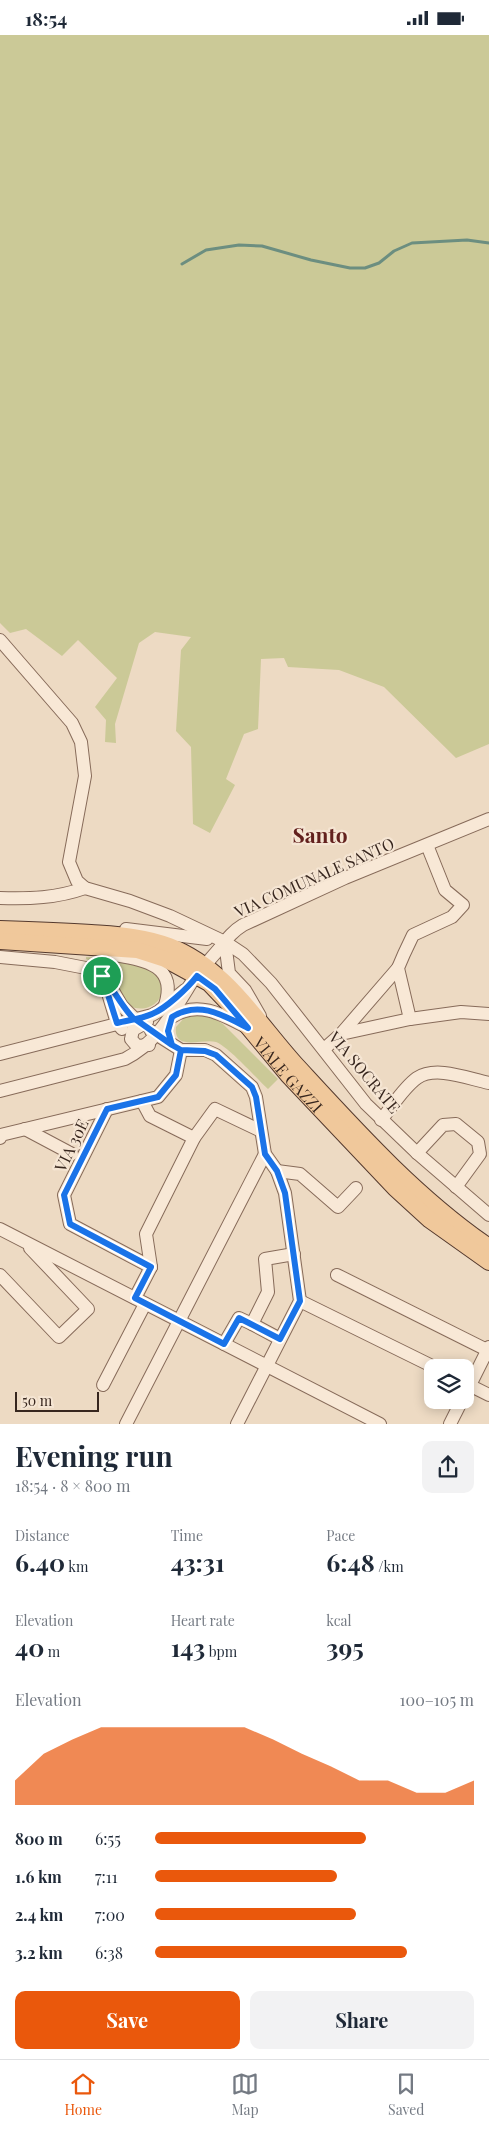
<!DOCTYPE html>
<html lang="en">
<head>
<meta charset="utf-8">
<style>
  :root { --surface:#fff; --page:#f2f2f3; --text:#1f2937; --muted:#747a83; --line:#e0e1e3; --accent:#ea580c }
  body { margin:0; font-family:"Playfair Display",serif; background:var(--page); color:var(--text); height:100vh; display:flex; flex-direction:column; font-size:19px; white-space:nowrap }
  * { box-sizing:border-box; margin:0 }
  p { font-size:16px; color:var(--muted) }
  .icon { flex:none; width:28px; height:28px; fill:none; stroke:currentColor; stroke-width:2; stroke-linecap:round; stroke-linejoin:round }
  .map { position:relative; height:1389px; overflow:hidden }
  .details { display:flex; flex-direction:column; background:var(--surface); flex:1 }
  .details>* { flex:none }
  .fabs { position:absolute; left:424px; top:1324px; display:grid; gap:10px }
  .fabs a { display:grid; place-items:center; width:50px; height:50px; border-radius:10px; background:var(--surface); box-shadow:0 2px 12px #0003; font-size:25px }
  .scale { position:absolute; left:15px; bottom:12px; width:84px; box-sizing:border-box; padding-left:5px; border:2px solid #37261e; border-top:0; font-size:14px; line-height:18px; white-space:nowrap; color:#37261e; -webkit-text-stroke:4px #f5e5d3; paint-order:stroke }
  .pin { position:absolute; display:grid; place-items:center; width:42px; height:42px; color:#fff; margin:-21px; border:2px solid #fff; border-radius:50%; box-shadow:0 1px 5px #0007 }
  .round { display:grid; place-items:center; flex:none; width:52px; height:52px; border-radius:10px; background:var(--page) }
  .headline { display:flex; align-items:center; justify-content:space-between; height:85px; padding:0 15px }
  h1 { font-size:28px; font-weight:700; line-height:38px }
  .figures { display:grid; grid-template-columns:repeat(3,1fr); gap:8px; height:85px; padding:5px 15px }
  .figures div { display:grid; align-content:center }
  .figures b { font-size:25px; font-weight:700 }
  .figures small { font-size:14px; font-weight:400 }
  .figures p { font-size:14px }
  .chart { height:140px; padding:10px 15px }
  .chart p { display:flex; justify-content:space-between }
  .chart svg { width:100%; height:90px; margin-top:5px; fill:var(--accent); opacity:.7 }
  .cta { display:flex; gap:10px; margin-top:auto; padding:10px 15px }
  .cta a { flex:1; height:58px; border-radius:10px; background:var(--accent); color:#fff; font-size:20px; font-weight:700; line-height:58px; text-align:center }
  .cta a+a { background:var(--page); color:var(--text) }
  ul { padding:0 15px; list-style:none; font-size:16px }
  li { display:grid; grid-template-columns:80px 60px 1fr; align-items:center; height:38px }
  li i { height:12px; border-radius:6px; background:var(--accent) }
  .status { display:flex; justify-content:space-between; align-items:center; height:35px; padding:0 25px; background:var(--surface); direction:ltr }
  .status svg { height:14px; fill:currentColor }
  .tab-bar { display:flex; justify-content:space-around; align-items:center; height:70px; border-top:1px solid var(--line); background:var(--surface); font-size:14px; color:var(--muted) }
  .tab-bar a { display:grid; justify-items:center; gap:2px }
  .tab-bar .active { color:var(--accent) }
  .map>svg:first-child { display:block }
  .green { fill:#cbc997 }
  .lines { fill:none; stroke-linecap:round; stroke-linejoin:round }
  .stream { stroke:#6c8e80; stroke-width:3 }
  .minor-casing { stroke:#876b5a; stroke-width:14 }
  .major-casing { stroke:#553a2e; stroke-width:18 }
  .minor { stroke:#f8e8d6; stroke-width:12 }
  .major { stroke:#f0c89b; stroke-width:16 }
  .route-casing { stroke:#fff; stroke-width:10 }
  .route { stroke:#1a73e8; stroke-width:6 }
  .labels { text-anchor:middle; dominant-baseline:central; stroke-width:4.5; stroke-linejoin:round; paint-order:stroke }
  .street-label { font-size:16px; fill:#37261e; stroke:#f5e5d3 }
  .district-label { font-size:21px; font-weight:bold; fill:#63211e; stroke:#f5e5d3 }
</style>
</head>
<body>
<div class="status"><b>18:54</b><svg viewBox="0 0 49 12"><path d="M0 12V9h3v3zM5 12V6h3v6zM10 12V3h3v9zM15 12V0h3v12zM26 1h20v11H26zM47 4h2v5h-2z"/></svg></div>
<div class="map">
<svg width="489" height="1389" viewBox="0 0 489 1389">
  <rect width="100%" height="100%" fill="#eddac3"/>
  <g class="green">
    <polygon points="0,0 489,0 489,709 456,723 384,652 339,635 288,632 284,623 261,624 258,694 244,699 226,744 235,750 210,798 193,789 191,712 176,696 181,615 191,602 155,597 139,608 115,689 116,708 105,707 106,685 95,672 117,643 78,605 62,621 26,594 10,598 0,588"/>
    <path d="M86 922 122 925 156 937C158 941 162 948 162 952 163 970 144 978 130 971 110 946 121 939 86 924Z"/>
    <path d="M194 979 212 982 223 989 278 1044 268 1054C256 1043 229 1012 216 1007 203 1003 173 1017 176 992L186 981Z"/>
  </g>
  <g class="lines">
    <polyline class="stream" points="182,229 206,215 239,210 262,211 311,225 350,233 365,233 379,228 394,216 412,208 467,205 489,208"/>
    <g class="minor-casing">
      <g id="minor">
        <polyline points="0,605 72,688 81,707 85,741 69,827 77,846 85,853 130,866 170,881 225,907 243,919 271,948 366,1069 417,1118 489,1180"/>
        <path d="M0 863C29 864 57 863 85 853"/>
        <polyline points="126,894 207,904"/>
        <polyline points="225,907 229,938 245,955 260,981"/>
        <path d="M115 920C144 925 178 930 165 970"/>
        <polyline points="0,922 55,927 91,934 109,949 122,971 139,988"/>
        <polyline points="107,955 117,988 122,994"/>
        <path d="M172 982C197 965 222 979 246 992"/>
        <polyline points="410,984 398,933 404,919 413,900 452,882 463,870 445,855 427,810"/>
        <polyline points="147,987 133,995 131,1004 137,1011 149,1010"/>
        <polyline points="151,996 181,1015 205,1015 216,1020 252,1052 256,1062 265,1119 277,1136 285,1158 300,1266 237,1389"/>
        <polyline points="341,999 398,933"/>
        <polyline points="324,1014 341,999 410,984 461,977 489,979"/>
        <polyline points="0,1019 152,980 159,976 185,955"/>
        <path d="M0 1056 125 1024C156 1008 170 982 188 953 196 939 208 927 219 914 227 904 233 896 243 890L345 843 489 784"/>
        <polyline points="142,1066 150,1081 194,1103"/>
        <polyline points="107,1074 64,1160 70,1189 151,1232"/>
        <path d="M381 1085C392 1072 403 1053 417 1043 436 1030 469 1044 489 1048"/>
        <polyline points="25,1094 72,1119"/>
        <polyline points="0,1103 1,1100 158,1062 176,1040 181,1015"/>
        <polyline points="417,1118 443,1090 456,1089 478,1107 480,1119 456,1152"/>
        <polyline points="277,1136 300,1139 338,1172 356,1153"/>
        <polyline points="0,1194 380,1389"/>
        <polyline points="151,1232 146,1199 194,1103 215,1074 261,1096"/>
        <polyline points="0,1240 59,1302 88,1274 30,1213"/>
        <polyline points="337,1240 487,1315"/>
        <polyline points="135,1263 151,1232"/>
        <polyline points="300,1266 434,1332"/>
        <polyline points="252,1289 280,1304"/>
        <polyline points="224,1309 239,1283 252,1289 268,1257 265,1224 294,1219"/>
        <polyline points="465,1348 489,1360"/>
        <polyline points="103,1350 145,1269"/>
        <polyline points="465,1360 489,1312"/>
        <polyline points="126,1389 265,1119"/>
        <polyline points="450,1389 462,1365"/>
      </g>
    </g>
    <g class="major-casing">
      <g id="major">
        <path d="M0 894C30 895 60 896 91 898 117 900 143 901 169 911 226 933 257 987 297 1031 356 1095 416 1162 489 1212"/>
        <path id="s1" d="M0 906 137 915 165 924 209 948 230 970 288 1040 395 1153 430 1185 489 1227"/>
      </g>
    </g>
    <use href="#minor" class="minor"/>
    <use href="#major" class="major"/>
  </g>
  <g class="lines">
    <g class="route-casing">
      <path id="route" d="M102 941C114 954 121 971 134 984H135L172 1010 181 1015 176 1040 158 1062 107 1074 64 1160 70 1189 151 1232 135 1263 224 1309 239 1283 280 1304 300 1266 285 1158 277 1136 265 1119 256 1062 252 1052 216 1020 205 1016 181 1015 172 1010 168 996 172 982C199 965 223 980 248 993L215 954 197 941C188 953 165 974 152 979 141 984 129 985 117 988L102 941"/>
    </g>
    <use href="#route" class="route"/>
  </g>
  <g class="labels">
    <g class="street-label">
      <text transform="translate(314 842) rotate(-24)">VIA COMUNALE SANTO</text>
      <text transform="translate(365 1037) rotate(50)">VIA SOCRATE</text>
      <text stroke="none"><textPath href="#s1" startOffset="338">VIALE GAZZI</textPath></text>
      <text transform="translate(71 1110) rotate(-64)">VIA 30E</text>
    </g>
    <g class="district-label">
      <text x="320" y="799">Santo</text>
    </g>
  </g>
</svg>
<div class="fabs">
<a><svg class="icon" aria-label="layers" viewBox="0 0 24 24"><path d="M12 4l9 5-9 5-9-5zM3 14l9 5 9-5"/></svg></a>
</div>
<div class="scale">50 m</div>
<div class="pin" style="left:102px;top:941px;background:#1e9e55"><svg class="icon" aria-label="arrive" viewBox="0 0 24 24"><path d="M6 21V4h12l-3 4 3 4H6"/></svg></div>
</div>
<section class="details">
<div class="headline"><div><h1>Evening run</h1><p>18:54 · 8 × 800 m</p></div><a class="round"><svg class="icon" aria-label="share" viewBox="0 0 24 24"><path d="M12 15V3M7 8l5-5 5 5M5 13v7h14v-7"/></svg></a></div>
<div class="figures">
<div><p>Distance</p><b>6.40<small> km</small></b></div>
<div><p>Time</p><b>43:31</b></div>
<div><p>Pace</p><b>6:48<small> /km</small></b></div>
</div>
<div class="figures">
<div><p>Elevation</p><b>40<small> m</small></b></div>
<div><p>Heart rate</p><b>143<small> bpm</small></b></div>
<div><p>kcal</p><b>395</b></div>
</div>
<div class="chart"><p><span>Elevation</span>100–105 m</p>
<svg viewBox="0 0 160 44" preserveAspectRatio="none"><path d="M0 44V32L10 19L20 12L30 6L40 6L50 6L60 6L70 6L80 6L90 12L100 19L110 25L120 32L130 32L140 38L150 38L160 32V44z"/></svg>
</div>
<ul>
<li><b>800 m</b>6:55<i style="width:66%"></i></li>
<li><b>1.6 km</b>7:11<i style="width:57%"></i></li>
<li><b>2.4 km</b>7:00<i style="width:63%"></i></li>
<li><b>3.2 km</b>6:38<i style="width:79%"></i></li>
</ul>
<div class="cta"><a>Save</a><a>Share</a></div>
</section>
<nav class="tab-bar">
<a class="active"><svg class="icon" aria-label="home" viewBox="0 0 24 24"><path d="M3 11l9-7 9 7M6 9v11h12V9"/></svg>Home</a>
<a><svg class="icon" aria-label="map" viewBox="0 0 24 24"><path d="M3 6l6-2 6 2 6-2v14l-6 2-6-2-6 2zM9 4v14M15 6v14"/></svg>Map</a>
<a><svg class="icon" aria-label="saved" viewBox="0 0 24 24"><path d="M7 4h10v16l-5-4-5 4z"/></svg>Saved</a>
</nav>
</body>
</html>
